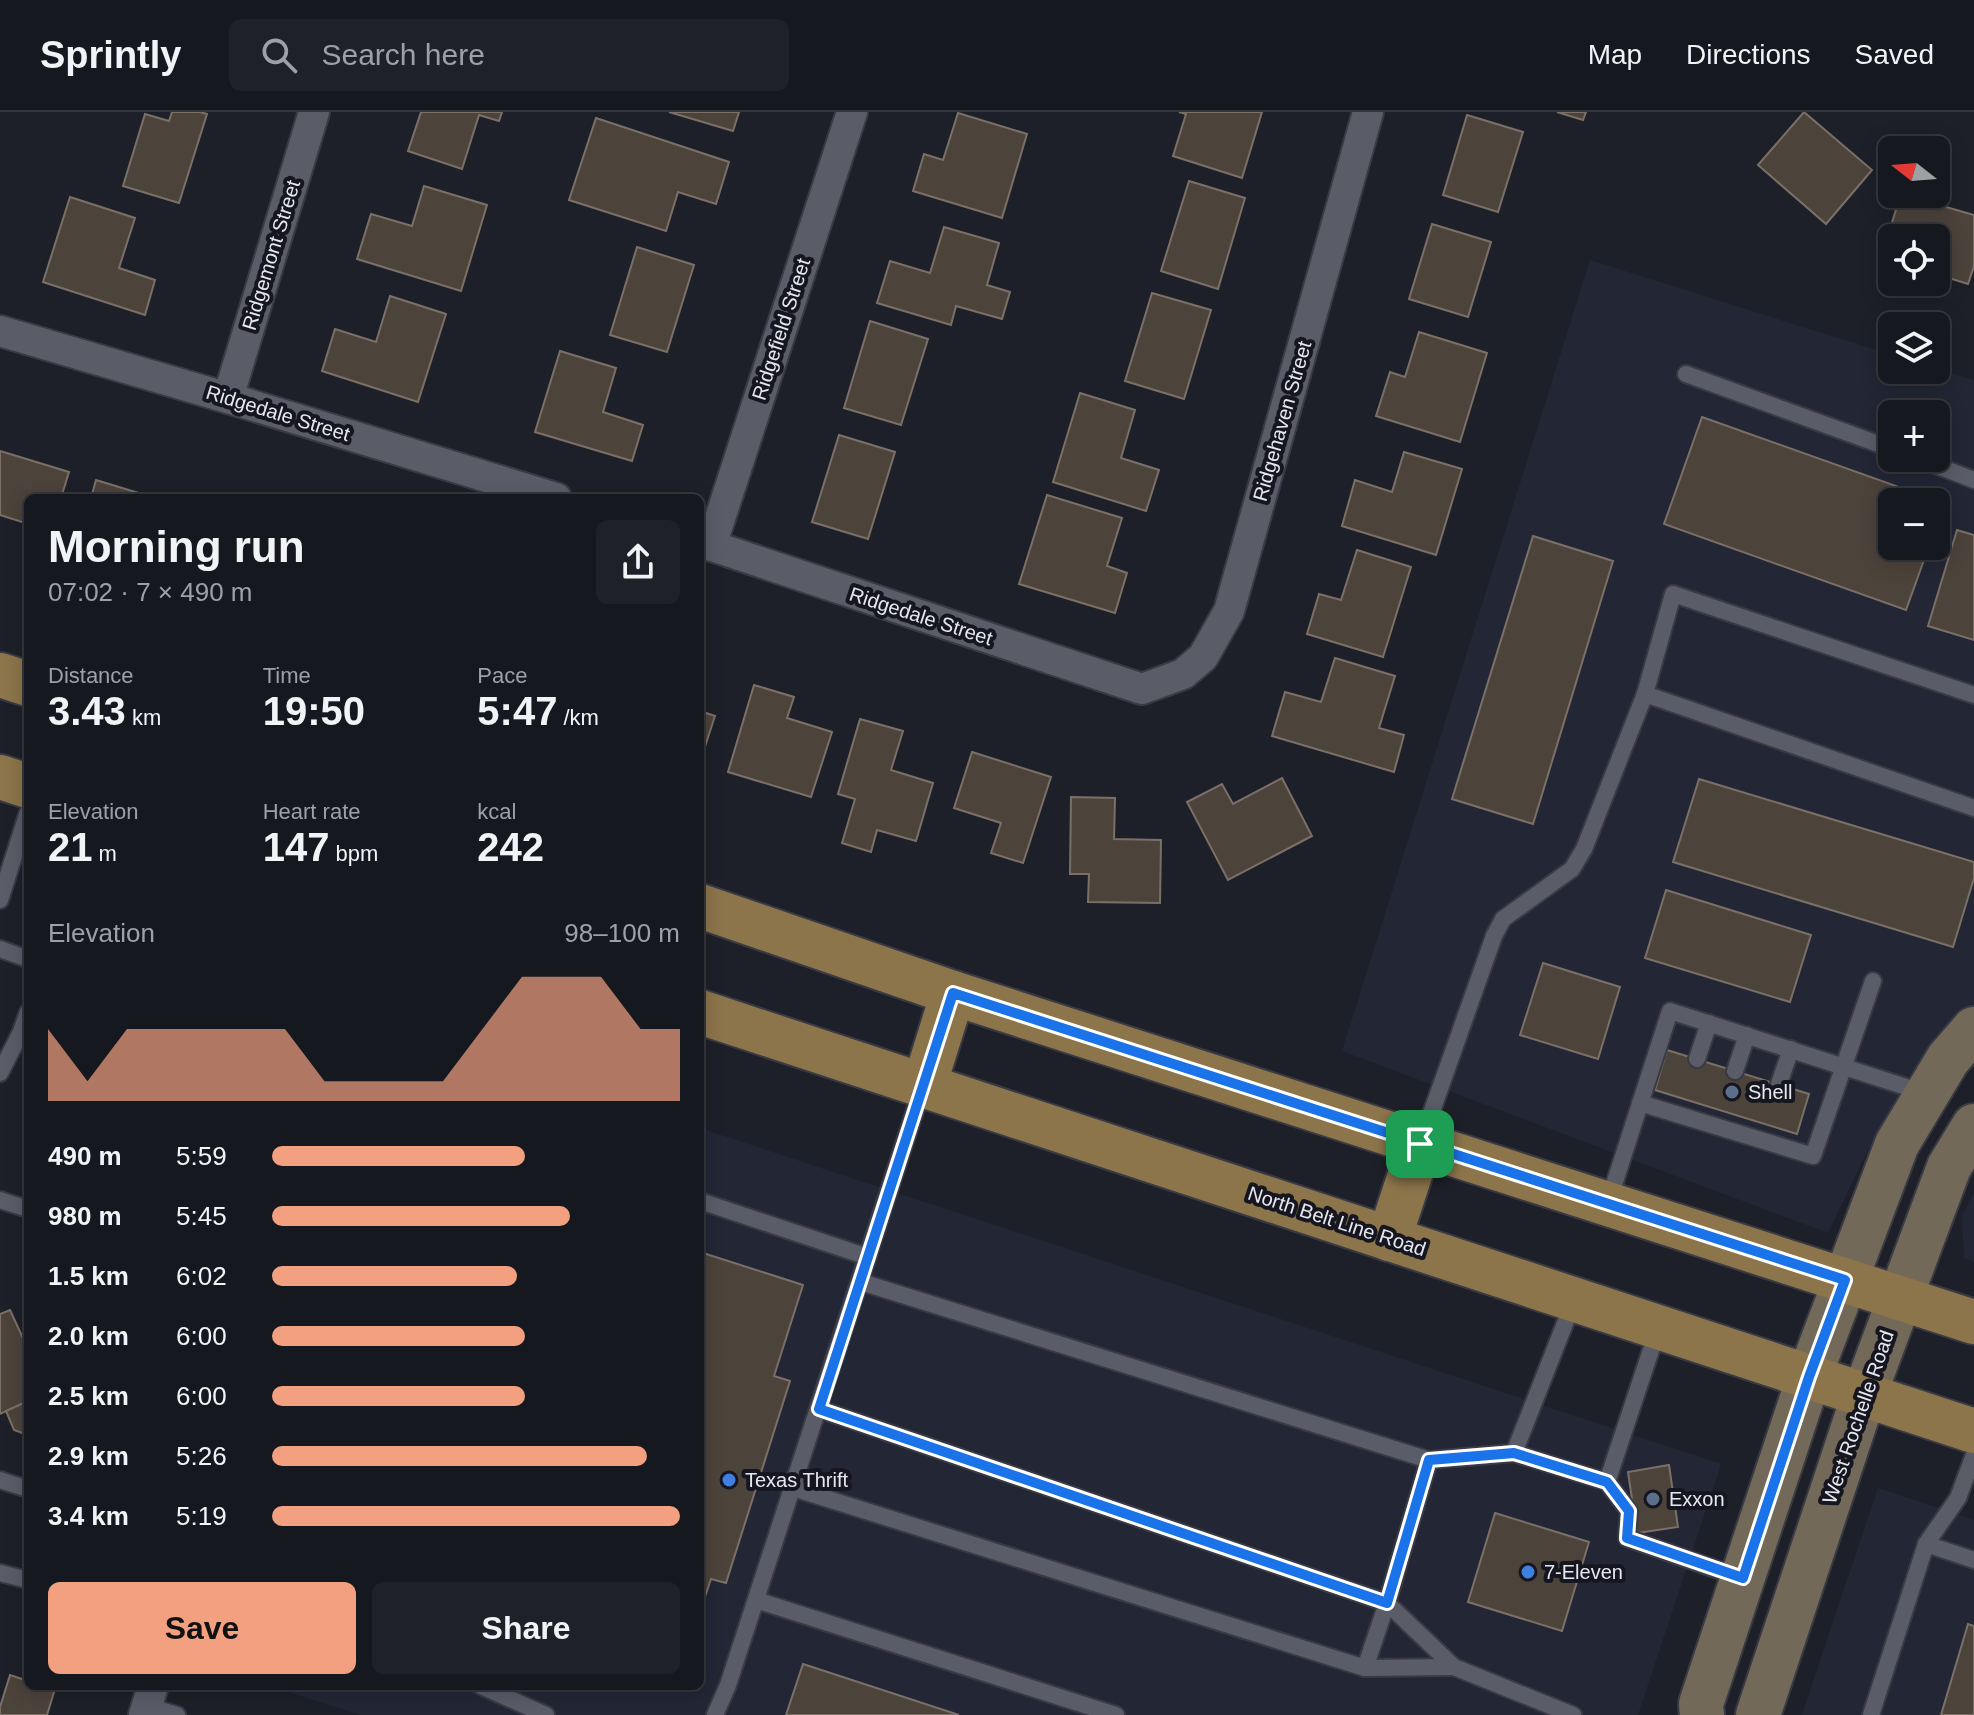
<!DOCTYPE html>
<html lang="en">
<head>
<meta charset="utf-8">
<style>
  :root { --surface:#16181f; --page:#1f2128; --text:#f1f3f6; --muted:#9ea0a4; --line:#35373d; --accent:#f2a080 }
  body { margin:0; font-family:Arial,sans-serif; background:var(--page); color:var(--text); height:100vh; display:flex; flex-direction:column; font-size:30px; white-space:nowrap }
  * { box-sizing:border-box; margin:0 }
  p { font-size:26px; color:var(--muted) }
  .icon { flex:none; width:44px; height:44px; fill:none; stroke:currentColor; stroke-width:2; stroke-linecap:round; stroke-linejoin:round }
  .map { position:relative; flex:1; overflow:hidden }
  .drawer { position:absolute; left:24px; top:382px; width:680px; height:1196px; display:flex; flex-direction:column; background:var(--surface); border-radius:12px; box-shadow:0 4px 20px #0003,0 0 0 2px var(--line) }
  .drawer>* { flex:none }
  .needle { width:52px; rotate:287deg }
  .fabs { position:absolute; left:1878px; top:24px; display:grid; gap:16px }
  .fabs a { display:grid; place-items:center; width:72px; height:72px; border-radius:12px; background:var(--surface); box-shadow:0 4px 20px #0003,0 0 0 2px var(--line); font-size:40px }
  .pin { position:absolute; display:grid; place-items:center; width:68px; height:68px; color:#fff; margin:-34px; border-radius:16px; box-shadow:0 4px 12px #0006 }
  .round { display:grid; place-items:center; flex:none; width:84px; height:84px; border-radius:12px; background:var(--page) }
  .summary { display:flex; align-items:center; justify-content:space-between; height:136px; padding:0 24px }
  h1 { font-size:44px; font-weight:700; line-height:60px }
  .metrics { display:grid; grid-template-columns:repeat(3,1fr); gap:12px; height:136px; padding:8px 24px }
  .metrics div { display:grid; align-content:center }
  .metrics b { font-size:40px; font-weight:700 }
  .metrics small { font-size:22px; font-weight:400 }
  .metrics p { font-size:22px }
  .chart { height:224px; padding:16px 24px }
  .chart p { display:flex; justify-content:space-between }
  .chart svg { width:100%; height:144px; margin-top:8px; fill:var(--accent); opacity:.7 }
  .button { display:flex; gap:16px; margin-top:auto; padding:16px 24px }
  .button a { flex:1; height:92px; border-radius:12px; background:var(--accent); color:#111; font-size:32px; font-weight:700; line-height:92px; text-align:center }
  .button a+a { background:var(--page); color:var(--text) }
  ul { padding:0 24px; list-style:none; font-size:26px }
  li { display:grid; grid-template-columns:128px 96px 1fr; align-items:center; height:60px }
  li i { height:20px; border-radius:10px; background:var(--accent) }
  header { display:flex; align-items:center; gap:48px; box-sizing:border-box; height:112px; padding:0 40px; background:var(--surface); border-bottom:2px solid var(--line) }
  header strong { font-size:38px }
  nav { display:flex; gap:44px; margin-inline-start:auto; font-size:28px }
  .search { width:560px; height:72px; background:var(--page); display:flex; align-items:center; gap:20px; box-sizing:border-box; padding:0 28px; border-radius:12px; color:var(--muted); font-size:30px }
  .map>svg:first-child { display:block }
  .built { fill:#232635; fill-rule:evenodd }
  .building { fill:#4c433b; stroke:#7b7068; stroke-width:2 }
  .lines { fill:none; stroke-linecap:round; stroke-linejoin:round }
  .lane-casing { stroke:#393a43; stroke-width:20 }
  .street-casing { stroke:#393a43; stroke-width:34 }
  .secondary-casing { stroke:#393a43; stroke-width:48 }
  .primary-casing { stroke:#393a43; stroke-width:48 }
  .lane { stroke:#5a5c68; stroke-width:16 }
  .street { stroke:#5a5c68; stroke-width:30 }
  .secondary { stroke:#736959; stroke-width:44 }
  .primary { stroke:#8c754b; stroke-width:44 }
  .route-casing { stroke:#fff; stroke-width:16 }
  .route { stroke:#1a73e8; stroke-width:10 }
  .service-dot { fill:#5c6f8a; stroke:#151620; stroke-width:3 }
  .shop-dot { fill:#3f7fe0; stroke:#151620; stroke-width:3 }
  .labels { text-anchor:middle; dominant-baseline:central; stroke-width:8; stroke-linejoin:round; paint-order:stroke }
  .street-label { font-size:20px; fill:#e7e8ef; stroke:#151620 }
  .poi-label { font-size:20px; fill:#e7e8ef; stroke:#151620; text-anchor:start }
</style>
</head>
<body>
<header>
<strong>Sprintly</strong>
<div class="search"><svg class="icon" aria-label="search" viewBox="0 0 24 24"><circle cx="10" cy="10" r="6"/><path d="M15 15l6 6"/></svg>Search here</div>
<nav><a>Map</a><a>Directions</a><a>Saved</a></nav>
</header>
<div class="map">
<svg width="1974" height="1603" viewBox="0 0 1974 1603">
  <rect width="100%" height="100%" fill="#1e2029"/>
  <g class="built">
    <path d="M1590 148 1892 243V258H1936V257L1974 268V898L1876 1021 1828 1121 1342 939ZM1892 302H1936V346H1892ZM1892 390H1936V434H1892Z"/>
    <polygon points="700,1016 1721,1352 1638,1603 361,1603 270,1574 700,1574"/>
    <polygon points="1974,1081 1974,1150 1964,1146 1962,1104"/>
    <polygon points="1878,1376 1974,1408 1974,1603 1802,1603"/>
  </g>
  <g class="building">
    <polygon points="172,0 200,0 207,2 179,91 123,74 145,2 169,9"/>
    <polygon points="421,0 502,0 499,9 479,3 462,57 408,39"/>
    <polygon points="669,0 739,0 733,19"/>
    <polygon points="1179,0 1262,0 1242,66 1173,44 1186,2"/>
    <polygon points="1557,0 1586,0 1583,8"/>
    <polygon points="1804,0 1872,58 1826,112 1758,53"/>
    <polygon points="958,1 1027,22 1002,106 913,79 924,42 943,48"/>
    <polygon points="1467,3 1523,20 1498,100 1443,83"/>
    <polygon points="596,6 729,50 716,92 678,80 666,119 569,88"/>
    <polygon points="1189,69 1245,86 1218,177 1161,159"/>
    <polygon points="424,74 487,93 461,179 357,147 371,102 412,114"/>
    <polygon points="1901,82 1974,103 1974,154 1968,172 1936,162 1936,126 1892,126 1892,149 1881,145"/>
    <polygon points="70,85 135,106 119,156 155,168 145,203 43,170"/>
    <polygon points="1432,112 1491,130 1468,205 1409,187"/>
    <polygon points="944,115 999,131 987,173 1010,180 1002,207 956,194 951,213 877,191 890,149 930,161"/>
    <polygon points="637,135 694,153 667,240 610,223"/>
    <polygon points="1152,181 1211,198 1184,287 1125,269"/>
    <polygon points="390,184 446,202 418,290 322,259 335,217 376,230"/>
    <polygon points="870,209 928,227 901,313 844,296"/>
    <polygon points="1419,220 1487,241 1460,330 1376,304 1390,260 1405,265"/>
    <polygon points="560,239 616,256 603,300 643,313 632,349 535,320"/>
    <polygon points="1080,281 1135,298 1121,346 1159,358 1146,399 1053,370"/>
    <polygon points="1702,305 1944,391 1936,415 1936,390 1892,390 1892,434 1929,434 1906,498 1664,412"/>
    <polygon points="839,323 895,340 868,427 812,410"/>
    <polygon points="0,339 69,360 61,386 28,386 28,412 0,403"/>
    <polygon points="1404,340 1462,357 1436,443 1342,414 1355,368 1392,380"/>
    <polygon points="96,368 155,386 91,386"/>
    <polygon points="1047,383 1122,406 1107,454 1127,461 1115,501 1019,472"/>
    <polygon points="1957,418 1974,423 1974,528 1928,514"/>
    <polygon points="1533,424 1613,449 1533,712 1452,687"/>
    <polygon points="1357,438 1411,455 1383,545 1307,522 1319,482 1341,488"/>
    <polygon points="1335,546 1395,564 1379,616 1404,623 1394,660 1272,624 1285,580 1321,590"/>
    <polygon points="754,573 794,585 787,606 832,620 811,685 728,660"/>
    <polygon points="700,599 715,604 700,650"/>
    <polygon points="860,607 903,619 891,658 933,671 916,729 877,718 871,740 842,731 855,687 838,682"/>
    <polygon points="972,640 1051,665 1023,751 991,741 1001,711 954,696"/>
    <polygon points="1282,666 1312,724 1228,768 1187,690 1222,672 1233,692"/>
    <polygon points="1699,667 1974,750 1974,766 1953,835 1673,750"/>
    <polygon points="1071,685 1115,686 1114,727 1161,728 1160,791 1088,790 1089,762 1070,762"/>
    <polygon points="1666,778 1811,823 1790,890 1645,846"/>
    <polygon points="1543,851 1620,875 1598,947 1520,923"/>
    <polygon points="1667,938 1809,982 1797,1022 1655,978"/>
    <polygon points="700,1140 803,1173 774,1264 790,1269 726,1471 711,1467 700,1500"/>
    <polygon points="10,1198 28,1237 28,1289 0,1302 0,1202"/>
    <polygon points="28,1289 28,1323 14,1318 6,1299"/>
    <polygon points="1669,1353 1678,1415 1637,1421 1628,1360"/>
    <polygon points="1495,1401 1589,1430 1562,1519 1468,1490"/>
    <polygon points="1968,1512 1974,1514 1974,1603 1941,1603"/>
    <polygon points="803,1552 959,1603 786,1603"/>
    <polygon points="10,1563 28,1569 28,1574 45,1574 55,1577 47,1603 0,1603 0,1595"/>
  </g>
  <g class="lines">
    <g class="lane-casing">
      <g id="lane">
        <polyline points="1686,262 1892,337"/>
        <polyline points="1917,346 1974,368"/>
        <polyline points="1645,582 1673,482 1974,583"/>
        <polyline points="0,788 28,700"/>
        <polyline points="0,837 28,847"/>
        <polyline points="1697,947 1709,911"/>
        <polyline points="1735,959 1747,923"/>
        <polyline points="0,961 21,920 28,900"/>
        <polyline points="1779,972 1791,937"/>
        <polyline points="1640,991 1813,1044 1873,869"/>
        <polyline points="1421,1030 1494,824 1503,807 1572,757 1584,737 1645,582 1974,696"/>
        <polyline points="0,1088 28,1097"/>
        <polyline points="700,1089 868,1145"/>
        <polyline points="1608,1091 1670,899 1925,981"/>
        <polyline points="861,1170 1429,1348 1514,1341 1573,1191"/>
        <polyline points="819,1297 1387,1491 1454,1555 1573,1603"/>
        <polyline points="1514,1341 1607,1370 1629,1399 1627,1426 1741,1466"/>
        <polyline points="0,1368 28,1377"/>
        <polyline points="1607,1370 1658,1217"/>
        <polyline points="793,1376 1365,1556 1454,1555"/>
        <polyline points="1926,1432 1974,1448"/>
        <polyline points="0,1461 28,1468"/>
        <polyline points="756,1488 1116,1603"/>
        <polyline points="1365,1556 1387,1491 1429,1348"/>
        <polyline points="481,1574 546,1603"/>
        <polyline points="147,1594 177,1603"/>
        <polyline points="715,1603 728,1573 923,974"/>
        <polyline points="1871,1603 1926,1432 1958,1386 1974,1343"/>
      </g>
    </g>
    <g class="street-casing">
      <g id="street">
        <polyline points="0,219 228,286 556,386"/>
        <polyline points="228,286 314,0"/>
        <polyline points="700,430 1142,577 1183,562 1203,545 1229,499 1368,0"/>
        <polyline points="711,434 852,0"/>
        <polyline points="144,1603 153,1574"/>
      </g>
    </g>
    <g class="secondary-casing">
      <g id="secondary">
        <polyline points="1702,1603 1701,1592 1809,1265 1897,1032 1948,947 1974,917"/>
        <polyline points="1758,1603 1864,1283 1949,1055 1974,1014"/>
      </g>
    </g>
    <g class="primary-casing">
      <g id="primary">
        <polyline points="0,563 28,572"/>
        <polyline points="0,665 28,674"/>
        <polyline points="700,794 953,881 1974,1210"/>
        <polyline points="700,900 1974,1319"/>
        <polyline points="924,974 953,881"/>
        <polyline points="1389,1127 1420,1032"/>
      </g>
    </g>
    <use href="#lane" class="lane"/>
    <use href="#street" class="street"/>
    <use href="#secondary" class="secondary"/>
    <use href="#primary" class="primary"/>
  </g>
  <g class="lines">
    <g class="route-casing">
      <polygon id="route" points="953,881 1845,1168 1809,1265 1743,1466 1627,1426 1629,1399 1607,1370 1514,1341 1429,1348 1387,1491 819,1297"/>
    </g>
    <use href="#route" class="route"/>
  </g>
  <g class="service-dot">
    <circle cx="1732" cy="980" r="8"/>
    <circle cx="1653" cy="1387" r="8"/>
  </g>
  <g class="shop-dot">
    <circle cx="729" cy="1368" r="8"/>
    <circle cx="1528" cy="1460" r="8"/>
  </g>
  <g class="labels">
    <g class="street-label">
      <text transform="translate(271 143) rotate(-73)">Ridgemont Street</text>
      <text transform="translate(781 217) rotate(-72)">Ridgefield Street</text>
      <text transform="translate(278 301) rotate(17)">Ridgedale Street</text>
      <text transform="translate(1282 309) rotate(-74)">Ridgehaven Street</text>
      <text transform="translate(921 504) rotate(18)">Ridgedale Street</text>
      <text transform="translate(1337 1109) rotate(18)">North Belt Line Road</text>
      <text transform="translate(1858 1305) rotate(-71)">West Rochelle Road</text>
    </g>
    <g class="poi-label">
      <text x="1748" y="980">Shell</text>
      <text x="745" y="1368">Texas Thrift</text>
      <text x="1669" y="1387">Exxon</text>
      <text x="1544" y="1460">7-Eleven</text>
    </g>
  </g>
</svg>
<div class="fabs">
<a><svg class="needle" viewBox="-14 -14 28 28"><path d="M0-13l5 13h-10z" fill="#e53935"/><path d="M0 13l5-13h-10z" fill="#9ea0a4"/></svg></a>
<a><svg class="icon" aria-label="locate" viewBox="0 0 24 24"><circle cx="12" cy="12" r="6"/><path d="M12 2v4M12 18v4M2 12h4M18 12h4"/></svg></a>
<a><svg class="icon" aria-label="layers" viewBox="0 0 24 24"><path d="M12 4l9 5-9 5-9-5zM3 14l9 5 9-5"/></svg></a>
<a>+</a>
<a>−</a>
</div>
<div class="pin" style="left:1420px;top:1032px;background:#1e9e55"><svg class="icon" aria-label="arrive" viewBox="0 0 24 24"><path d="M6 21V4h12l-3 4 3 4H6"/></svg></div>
<section class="drawer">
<div class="summary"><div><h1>Morning run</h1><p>07:02 · 7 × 490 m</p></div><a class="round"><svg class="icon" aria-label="share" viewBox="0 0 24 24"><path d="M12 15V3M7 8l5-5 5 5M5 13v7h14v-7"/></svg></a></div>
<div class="metrics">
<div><p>Distance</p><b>3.43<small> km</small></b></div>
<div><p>Time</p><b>19:50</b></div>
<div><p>Pace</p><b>5:47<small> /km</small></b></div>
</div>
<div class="metrics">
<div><p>Elevation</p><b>21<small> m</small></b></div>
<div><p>Heart rate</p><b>147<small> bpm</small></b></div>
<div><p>kcal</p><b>242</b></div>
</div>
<div class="chart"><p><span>Elevation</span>98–100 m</p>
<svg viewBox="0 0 160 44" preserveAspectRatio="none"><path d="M0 44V22L10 38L20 22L30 22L40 22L50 22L60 22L70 38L80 38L90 38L100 38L110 22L120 6L130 6L140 6L150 22L160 22V44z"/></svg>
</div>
<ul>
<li><b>490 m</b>5:59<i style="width:62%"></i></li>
<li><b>980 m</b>5:45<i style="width:73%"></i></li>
<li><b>1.5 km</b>6:02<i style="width:60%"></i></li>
<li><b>2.0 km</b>6:00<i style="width:62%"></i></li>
<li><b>2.5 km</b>6:00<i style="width:62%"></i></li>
<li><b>2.9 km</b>5:26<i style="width:92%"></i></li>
<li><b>3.4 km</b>5:19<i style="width:100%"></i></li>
</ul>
<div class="button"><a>Save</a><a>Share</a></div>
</section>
</div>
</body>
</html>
